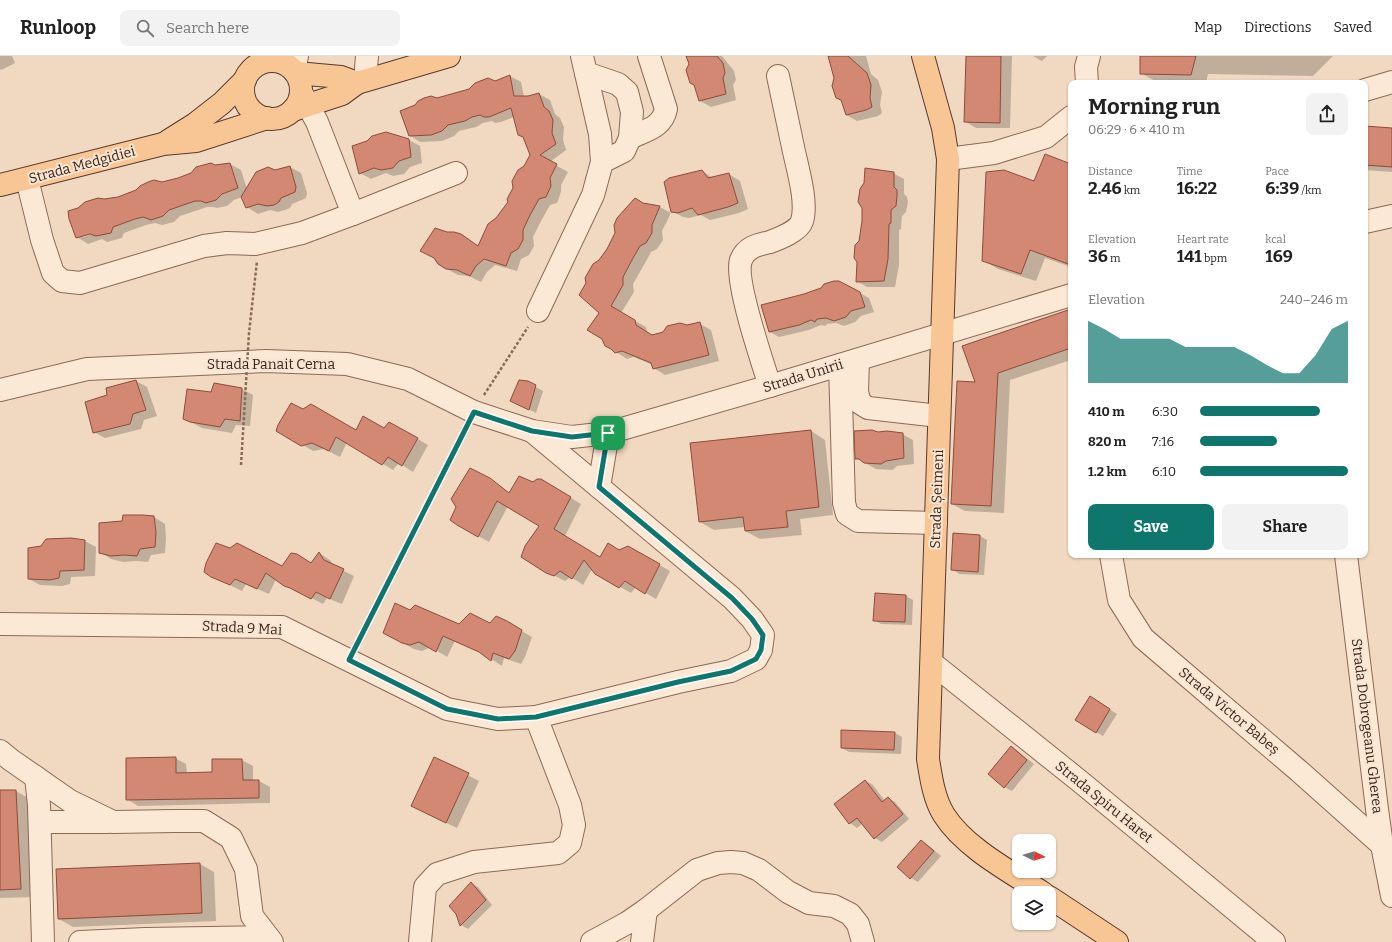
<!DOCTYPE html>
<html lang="en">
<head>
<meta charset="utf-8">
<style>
  :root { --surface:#fff; --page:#f2f2f2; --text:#222; --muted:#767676; --line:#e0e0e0; --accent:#0f766e }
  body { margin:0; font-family:Bitter,serif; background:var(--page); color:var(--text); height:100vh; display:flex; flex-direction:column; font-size:15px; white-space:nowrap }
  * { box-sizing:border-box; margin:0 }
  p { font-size:13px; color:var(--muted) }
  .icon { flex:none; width:22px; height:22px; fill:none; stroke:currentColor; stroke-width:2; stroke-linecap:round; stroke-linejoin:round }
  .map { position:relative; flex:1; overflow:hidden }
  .panel { position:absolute; left:1068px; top:24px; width:300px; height:478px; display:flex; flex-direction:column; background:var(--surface); border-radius:8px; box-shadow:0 1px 3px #0004 }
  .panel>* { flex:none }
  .needle { width:26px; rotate:95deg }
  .fabs { position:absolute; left:1012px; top:778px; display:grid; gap:8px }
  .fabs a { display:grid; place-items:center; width:44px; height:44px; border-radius:8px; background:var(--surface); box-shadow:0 1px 3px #0004; font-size:20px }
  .pin { position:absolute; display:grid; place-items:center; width:34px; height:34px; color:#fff; margin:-17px; border-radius:8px; box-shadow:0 2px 6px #0006 }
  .round { display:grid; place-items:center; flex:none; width:42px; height:42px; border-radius:8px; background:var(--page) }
  .headline { display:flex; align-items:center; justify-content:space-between; height:68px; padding:0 20px }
  h1 { font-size:22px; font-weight:700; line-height:30px }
  .metrics { display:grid; grid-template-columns:repeat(3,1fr); gap:6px; height:68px; padding:4px 20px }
  .metrics div { display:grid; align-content:center }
  .metrics b { font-size:17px; font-weight:700 }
  .metrics small { font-size:11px; font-weight:400 }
  .metrics p { font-size:11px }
  .chart { height:112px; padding:8px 20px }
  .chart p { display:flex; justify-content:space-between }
  .chart svg { width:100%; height:72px; margin-top:4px; fill:var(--accent); opacity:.7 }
  .button { display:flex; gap:8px; margin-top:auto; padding:8px 20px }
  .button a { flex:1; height:46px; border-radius:8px; background:var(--accent); color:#fff; font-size:16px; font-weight:700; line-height:46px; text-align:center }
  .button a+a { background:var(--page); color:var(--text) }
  ul { padding:0 20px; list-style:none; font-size:13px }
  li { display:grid; grid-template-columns:64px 48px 1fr; align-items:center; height:30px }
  li i { height:10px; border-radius:5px; background:var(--accent) }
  header { display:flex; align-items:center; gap:24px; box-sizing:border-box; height:56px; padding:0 20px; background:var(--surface); border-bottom:1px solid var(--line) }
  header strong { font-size:19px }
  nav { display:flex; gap:22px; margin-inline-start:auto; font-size:14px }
  .search { width:280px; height:36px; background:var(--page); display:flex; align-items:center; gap:10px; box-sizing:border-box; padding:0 14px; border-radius:8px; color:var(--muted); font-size:15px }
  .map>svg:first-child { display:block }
  .shadow { fill:#0003; fill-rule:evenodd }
  .building { fill:#d38873; stroke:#8e4b3a }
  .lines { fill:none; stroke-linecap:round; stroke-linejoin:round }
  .minor-casing { stroke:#8c6857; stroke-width:24 }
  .major-casing { stroke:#5a382b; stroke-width:24 }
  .path { stroke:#8c6857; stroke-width:2.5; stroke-dasharray:3 2; stroke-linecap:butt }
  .minor { stroke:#fbe8d5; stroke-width:22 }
  .major { stroke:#f8c595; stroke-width:22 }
  .path-bridge { stroke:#8c6857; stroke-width:2.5; stroke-dasharray:3 2; stroke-linecap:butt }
  .route-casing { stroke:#fff; stroke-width:8 }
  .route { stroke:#0f766e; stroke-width:5 }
  .labels { text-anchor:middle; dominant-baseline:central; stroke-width:4; stroke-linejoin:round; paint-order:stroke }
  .street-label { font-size:14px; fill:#3b251c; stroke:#f8e5d1 }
</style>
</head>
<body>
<header>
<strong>Runloop</strong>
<div class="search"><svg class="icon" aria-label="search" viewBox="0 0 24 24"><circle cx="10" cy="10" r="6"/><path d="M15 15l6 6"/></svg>Search here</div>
<nav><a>Map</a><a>Directions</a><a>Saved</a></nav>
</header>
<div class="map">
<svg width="1392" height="886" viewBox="0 0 1392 886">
  <rect width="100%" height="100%" fill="#f1d9c1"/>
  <g class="shadow">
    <polygon points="0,0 12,0 15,7 1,14 0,13"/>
    <polygon points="687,0 722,0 734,15 736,24 733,29 736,44 711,51 700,45"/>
    <polygon points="828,0 866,0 871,18 878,24 882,36 880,49 882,57 878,60 857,65 846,59"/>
    <polygon points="967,0 1012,0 1010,72 976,72 966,66"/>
    <polygon points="1033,0 1047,0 1042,5"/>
    <polygon points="1141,0 1333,0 1313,20 1208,18 1206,27 1155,25 1141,17"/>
    <polygon points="510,20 521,26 524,41 539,38 550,44 555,58 560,62 564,71 563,84 566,94 550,106 568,116 561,129 561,136 557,147 550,149 541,165 533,181 534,190 529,199 521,203 517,215 495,209 487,216 481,226 469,220 458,219 438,208 472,186 479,191 509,146 531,99 514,61 501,66 495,67 492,65 483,67 476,71 459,75 454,80 442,85 420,86 409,79 437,43 495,26"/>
    <polygon points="1365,71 1392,73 1392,116 1365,114"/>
    <polygon points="409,84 420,90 422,107 410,111 404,118 393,120 386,117 371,123 360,117"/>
    <path d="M230 108 241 114 247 133 275 115 290 111 301 117 307 137 306 142 292 148 290 152 285 154 278 156 270 154 258 158 247 151 242 141 234 144 227 150 217 152 213 151H207L180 160 174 166 162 169 155 167 146 169 124 177 122 182 107 186 102 183 88 188 77 181 104 144 118 141 215 111ZM95 177 83 181V179Z"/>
    <polygon points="1071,109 1071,211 1045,202 1036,225 998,213 983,204 1035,126"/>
    <polygon points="702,115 713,122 729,118 740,125 748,153 739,157 710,164 701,159 689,162 683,161 672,155"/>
    <polygon points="893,117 904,123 904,138 907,141 908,146 906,156 902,160 901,173 899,174 899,209 895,231 867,231 857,225 860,186"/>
    <polygon points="643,148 660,151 671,157 662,175 663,184 657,193 651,196 644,209 633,228 634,236 621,257 646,271 647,276 653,280 700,268 711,274 719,305 665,319 654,312 653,309 634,301 627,303 616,296 586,222 593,209 600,205 616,177"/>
    <polygon points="821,233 860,237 869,242 874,256 861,260 855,266 844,270 836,267 827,268 825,270 821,269 809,274 779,281 770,276 804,239"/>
    <polygon points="1071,254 1071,304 1010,324 1004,457 965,455 952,448 977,328"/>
    <polygon points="136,325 147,331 157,360 144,364 141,373 105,382 94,376 108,340"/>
    <polygon points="527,326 543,335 536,357 518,348"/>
    <polygon points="242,333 253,339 250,370 236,369 232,377 202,372 185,363 211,337"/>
    <polygon points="390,367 428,389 413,416 399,407 393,414 347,386 340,401 324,393 313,395 277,374 356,375 384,374"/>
    <polygon points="1071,367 1071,388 1069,387"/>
    <polygon points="811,375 825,384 833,459 800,463 802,479 760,483 745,475 745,471 714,474 700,466"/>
    <polygon points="902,378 913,384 914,408 897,410 893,414 876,413 856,402"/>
    <polygon points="489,423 510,437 541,424 581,448 565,480 600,502 620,495 628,491 670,515 656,543 636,531 631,537 595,517 592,513 583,529 571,521 565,525 547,516 541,470 508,450 489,486 469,475"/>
    <polygon points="154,461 165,468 166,483 165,497 151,499 148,506 136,505 123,506 111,503 100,496 123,466"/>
    <polygon points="980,480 987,484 984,519 959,518 952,513"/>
    <polygon points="85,485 96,491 95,520 71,521 70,528 62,530 40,529 29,523 42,491"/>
    <polygon points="319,497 330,504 334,510 354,520 342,548 327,542 323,548 302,537 297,536 276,523 269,538 246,528 242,535 211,520 312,508"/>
    <polygon points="1279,499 1315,499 1281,501"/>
    <polygon points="906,540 913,544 912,569 881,568 874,564"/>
    <polygon points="410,555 460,570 506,566 532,581 525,601 521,608 504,602 502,610 485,599 455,585 447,601 431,591 422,595 414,593 395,583"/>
    <polygon points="1097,645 1117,658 1103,680 1096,676"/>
    <polygon points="895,677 902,681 901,698 849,696 842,692"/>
    <polygon points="1012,691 1019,696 1034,708 1012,735 1004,731"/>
    <polygon points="175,702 186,708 187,717 213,717 242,704 253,710 253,725 259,725 270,731 270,747 138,750 127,743"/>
    <polygon points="435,702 479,725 457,772 423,756"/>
    <polygon points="866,725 873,729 885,745 888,742 895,746 909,763 882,786 875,782 863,767 857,772 850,767 836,748"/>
    <polygon points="0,735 16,735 30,743 35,841 0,842"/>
    <polygon points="921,785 928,789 941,800 918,826 911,822"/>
    <polygon points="200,808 214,816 216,865 73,871 59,863"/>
    <polygon points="471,827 478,831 492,849 468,873 461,869 456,857"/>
  </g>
  <g class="building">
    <polygon points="686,0 717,0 723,7 725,17 723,22 726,38 699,45 694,29 690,27 686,14 689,8"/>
    <polygon points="828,0 848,0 867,17 871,29 870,42 872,51 866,54 846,59 841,44 836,42 832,30 834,22"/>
    <polygon points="966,0 1001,0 1000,67 964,66"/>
    <polygon points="1140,0 1196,0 1191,19 1140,18"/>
    <polygon points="510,19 514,40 528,40 539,37 544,51 549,55 553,64 552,77 556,88 540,99 557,108 550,122 551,130 546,141 539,143 530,159 523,174 523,184 518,193 511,197 506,210 484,203 476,210 470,220 457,214 446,213 438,208 434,202 420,195 435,172 447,176 454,176 461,178 478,190 488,168 496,162 508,146 507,143 513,132 512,125 518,114 524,110 530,99 523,81 518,79 511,52 489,61 484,61 480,59 472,61 465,65 448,69 442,75 431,79 409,80 400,55 415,49 418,45 424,42 431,40 437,42 469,33 475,27 488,22 495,25"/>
    <polygon points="1365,70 1392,72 1392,111 1365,109"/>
    <polygon points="386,76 409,83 411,101 399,105 393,112 381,114 374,112 359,118 352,90 367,85 372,80"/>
    <polygon points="1045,98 1071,108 1071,209 1030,194 1021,218 982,205 986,116 1004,114 1034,125"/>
    <polygon points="211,107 215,109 230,107 238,132 222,138 216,144 206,147 201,145 195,145 169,154 163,160 151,164 143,161 135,163 113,171 111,177 96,180 90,178 76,182 69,163 68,155 78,152 85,146 98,142 104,143 118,141 136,134 140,130 148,126 154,124 162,126 178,122 191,117 196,111"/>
    <polygon points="290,110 296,131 295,136 281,142 279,146 274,149 267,150 258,148 246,152 241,141 256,116 268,111 275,114"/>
    <polygon points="865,112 894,116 894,131 897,134 897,140 896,150 891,154 891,167 889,168 888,203 884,225 856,226 857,206 854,202 855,189 859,185 862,165 862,152 858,146 860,133 864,127"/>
    <polygon points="702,114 708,122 729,117 738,147 728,151 698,159 692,152 678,157 671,156 664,126 669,122"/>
    <polygon points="635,142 643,147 660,150 652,169 652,177 646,187 640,190 633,202 623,221 623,229 611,250 635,264 636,269 652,279 663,276 667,270 680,267 687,269 700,266 709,299 653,313 651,307 622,295 615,297 611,293 605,290 602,283 587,274 599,257 579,239 586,227 585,222 593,208 599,204 607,193 615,177 614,169 617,162"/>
    <polygon points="834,225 839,225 860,236 865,251 851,255 846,261 834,265 826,262 817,263 815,266 811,264 799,269 769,276 761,249 804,238 821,232 824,228"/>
    <polygon points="1071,253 1071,292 998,317 991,450 951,448 957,325 975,326 962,290"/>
    <polygon points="136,324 146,354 133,358 130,368 93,377 85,346 107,339 106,332"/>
    <polygon points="519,324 528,325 536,329 529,354 510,345"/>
    <polygon points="214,327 242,332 240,365 225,363 220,371 190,366 183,363 187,333 211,336"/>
    <polygon points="291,347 303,353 311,348 356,374 363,360 384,372 389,366 418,382 402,410 388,401 382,409 336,381 329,395 312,387 301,390 276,375 278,369"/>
    <polygon points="811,374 819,451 786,455 788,471 745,475 743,461 699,466 690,387"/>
    <polygon points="872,374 878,376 887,375 903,377 904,402 886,405 881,408 864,407 859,403 855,403 854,375"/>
    <polygon points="470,412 490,422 509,437 519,420 533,426 537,423 541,423 571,441 554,473 600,501 608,487 619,494 628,490 660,508 645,538 625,525 619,532 595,518 584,504 572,523 560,515 554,520 546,517 521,501 525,490 539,470 497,445 478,481 457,469 450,464 456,451 451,443"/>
    <polygon points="123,459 143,459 154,460 156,477 155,491 140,493 137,500 124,499 111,500 99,497 99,467 122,465"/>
    <polygon points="953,477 980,479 978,516 951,514"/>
    <polygon points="71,482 85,484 84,514 60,515 59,522 50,524 28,523 28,492 41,490 46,483"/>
    <polygon points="216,487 230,492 237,487 282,510 291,497 297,498 311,507 319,496 324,504 344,513 330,543 316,536 311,543 290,532 284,530 266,517 257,533 235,523 230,529 211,521 204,516 206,507"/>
    <polygon points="875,537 906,539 905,566 873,565"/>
    <polygon points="395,547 410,554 415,549 459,568 470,557 490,567 496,560 507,565 522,574 515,595 509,603 493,597 491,605 479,596 443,580 436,596 419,586 410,589 402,587 383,577"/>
    <polygon points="1090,640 1110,653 1096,677 1075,664"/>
    <polygon points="841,674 895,676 894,694 841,692"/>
    <polygon points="1011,690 1027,704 1004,732 988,718"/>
    <polygon points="176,701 176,717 212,716 212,703 242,703 243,724 259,724 259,742 126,744 126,702"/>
    <polygon points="434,701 469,717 446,767 411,750"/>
    <polygon points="865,724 882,746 888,741 903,758 874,783 857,762 849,768 834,748"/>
    <polygon points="0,734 16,734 21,833 0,834"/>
    <polygon points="921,784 934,795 910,823 897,811"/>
    <polygon points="200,807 202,857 58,863 56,813"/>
    <polygon points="471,826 486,844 460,870 456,858 449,850"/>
  </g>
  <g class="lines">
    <g class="minor-casing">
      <g id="minor">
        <polyline points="262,6 265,0"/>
        <polyline points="294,15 297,0"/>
        <polyline points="586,17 618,28 627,36 632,56 630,82 624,95 602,106"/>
        <polyline points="365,24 367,0"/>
        <polyline points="1087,27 1086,11 1089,0"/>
        <polyline points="1365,34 1392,26"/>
        <polyline points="301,36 317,66 353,158"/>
        <path d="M630 82C646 74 662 72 666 53L649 0"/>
        <polyline points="948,103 994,97 1046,81 1071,61"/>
        <polyline points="27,123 42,184 53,217 62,225 80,227 204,190 227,187 255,188 302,177 353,158 456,117"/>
        <polyline points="1365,166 1392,160"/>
        <polyline points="538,255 593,139 602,106 600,78 582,0"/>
        <polyline points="858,304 857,336 860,347 868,352 939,360"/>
        <polyline points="840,309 844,447 847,458 858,465 936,467"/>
        <path d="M770 330C763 308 734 223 741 204 746 191 757 189 770 186 778 183 799 175 802 165 808 146 797 111 793 91 788 67 783 43 778 20"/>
        <polyline points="0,334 87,313 266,305 347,308 408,323 474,356 532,375 572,381 608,377 770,330 1071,239"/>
        <polyline points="599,431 608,377"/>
        <polyline points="1111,499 1119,544 1143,582 1299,715 1382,789"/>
        <polyline points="1346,499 1377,753 1382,789 1392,840"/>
        <polyline points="0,568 282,571 447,653 498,663 536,661"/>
        <polyline points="932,607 1082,727 1274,886"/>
        <polyline points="0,695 11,704 70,745 113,766 175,765 204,765 231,782 246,813 252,860 272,886"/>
        <polyline points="36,721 39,749 43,886"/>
        <polyline points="40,766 107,766"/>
        <polyline points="80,886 145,883 268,881"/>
        <polyline points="420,886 425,831 437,818 474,806 558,797 570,787 574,769 570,749 536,661 678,626 731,615 756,603 761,594 763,579 752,563 732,542 532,375"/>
        <polyline points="592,886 627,867 646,854 697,814 718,807 731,806 743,807 759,814 788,836 809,847 834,850 850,858 858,868 863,886"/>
        <polyline points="642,886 646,854"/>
      </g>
    </g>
    <g class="major-casing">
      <g id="major">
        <path d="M923 0 943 72 948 103 928 703C931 722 934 743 944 759 965 792 1011 816 1043 837"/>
        <circle cx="272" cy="34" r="29"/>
        <polyline points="296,17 341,21 357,27"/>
        <polyline points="293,54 342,38 357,27 449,0"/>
        <polyline points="168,85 195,68 222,47 245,24"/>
        <polyline points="0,129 163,88 196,85 267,62"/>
        <polyline points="1049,841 1117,886"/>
      </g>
    </g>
    <g class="path">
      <polyline points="484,339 528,271"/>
      <polyline points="358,586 465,373"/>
    </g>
    <use href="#minor" class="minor"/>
    <use href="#major" class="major"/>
    <polyline class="path-bridge" points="241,409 249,277 257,205"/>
  </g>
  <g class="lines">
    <g class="route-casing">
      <polygon id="route" points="474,356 532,375 572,381 608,377 599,431 732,542 752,563 763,579 761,594 756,603 731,615 678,626 536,661 498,663 447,653 349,604"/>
    </g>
    <use href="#route" class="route"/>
  </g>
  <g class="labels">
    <g class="street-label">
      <text transform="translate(82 109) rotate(-15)">Strada Medgidiei</text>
      <text x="271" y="308">Strada Panait Cerna</text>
      <text transform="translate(803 320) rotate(-17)">Strada Unirii</text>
      <text transform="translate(937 443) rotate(-88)">Strada Șeimeni</text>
      <text transform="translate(242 572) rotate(3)">Strada 9 Mai</text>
      <text transform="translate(1229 655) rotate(40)">Strada Victor Babeș</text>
      <text transform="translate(1367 670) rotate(83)">Strada Dobrogeanu Gherea</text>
      <text transform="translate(1104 746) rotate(39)">Strada Spiru Haret</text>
    </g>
  </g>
</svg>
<div class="fabs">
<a><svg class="needle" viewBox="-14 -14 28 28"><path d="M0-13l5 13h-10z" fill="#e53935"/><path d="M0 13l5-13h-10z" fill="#767676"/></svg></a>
<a><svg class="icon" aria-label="layers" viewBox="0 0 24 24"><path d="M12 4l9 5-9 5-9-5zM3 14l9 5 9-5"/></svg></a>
</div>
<div class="pin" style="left:608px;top:377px;background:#1e9e55"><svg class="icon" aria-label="arrive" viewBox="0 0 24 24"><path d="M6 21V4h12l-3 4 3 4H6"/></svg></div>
<section class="panel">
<div class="headline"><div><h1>Morning run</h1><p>06:29 · 6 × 410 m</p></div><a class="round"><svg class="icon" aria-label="share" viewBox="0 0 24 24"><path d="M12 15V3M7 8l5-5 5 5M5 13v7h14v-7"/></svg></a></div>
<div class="metrics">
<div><p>Distance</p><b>2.46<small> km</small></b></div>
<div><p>Time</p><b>16:22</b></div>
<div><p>Pace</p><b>6:39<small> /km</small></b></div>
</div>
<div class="metrics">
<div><p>Elevation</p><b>36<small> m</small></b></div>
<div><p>Heart rate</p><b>141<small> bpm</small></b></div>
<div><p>kcal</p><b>169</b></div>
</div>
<div class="chart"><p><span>Elevation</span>240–246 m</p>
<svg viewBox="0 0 160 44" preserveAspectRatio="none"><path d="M0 44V6L10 11L20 17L30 17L40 17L50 17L60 22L70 22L80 22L90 22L100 27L110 33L120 38L130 38L140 27L150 11L160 6V44z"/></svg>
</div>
<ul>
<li><b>410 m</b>6:30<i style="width:81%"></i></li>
<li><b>820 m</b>7:16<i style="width:52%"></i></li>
<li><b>1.2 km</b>6:10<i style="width:100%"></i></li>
</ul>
<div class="button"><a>Save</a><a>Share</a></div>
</section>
</div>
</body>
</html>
